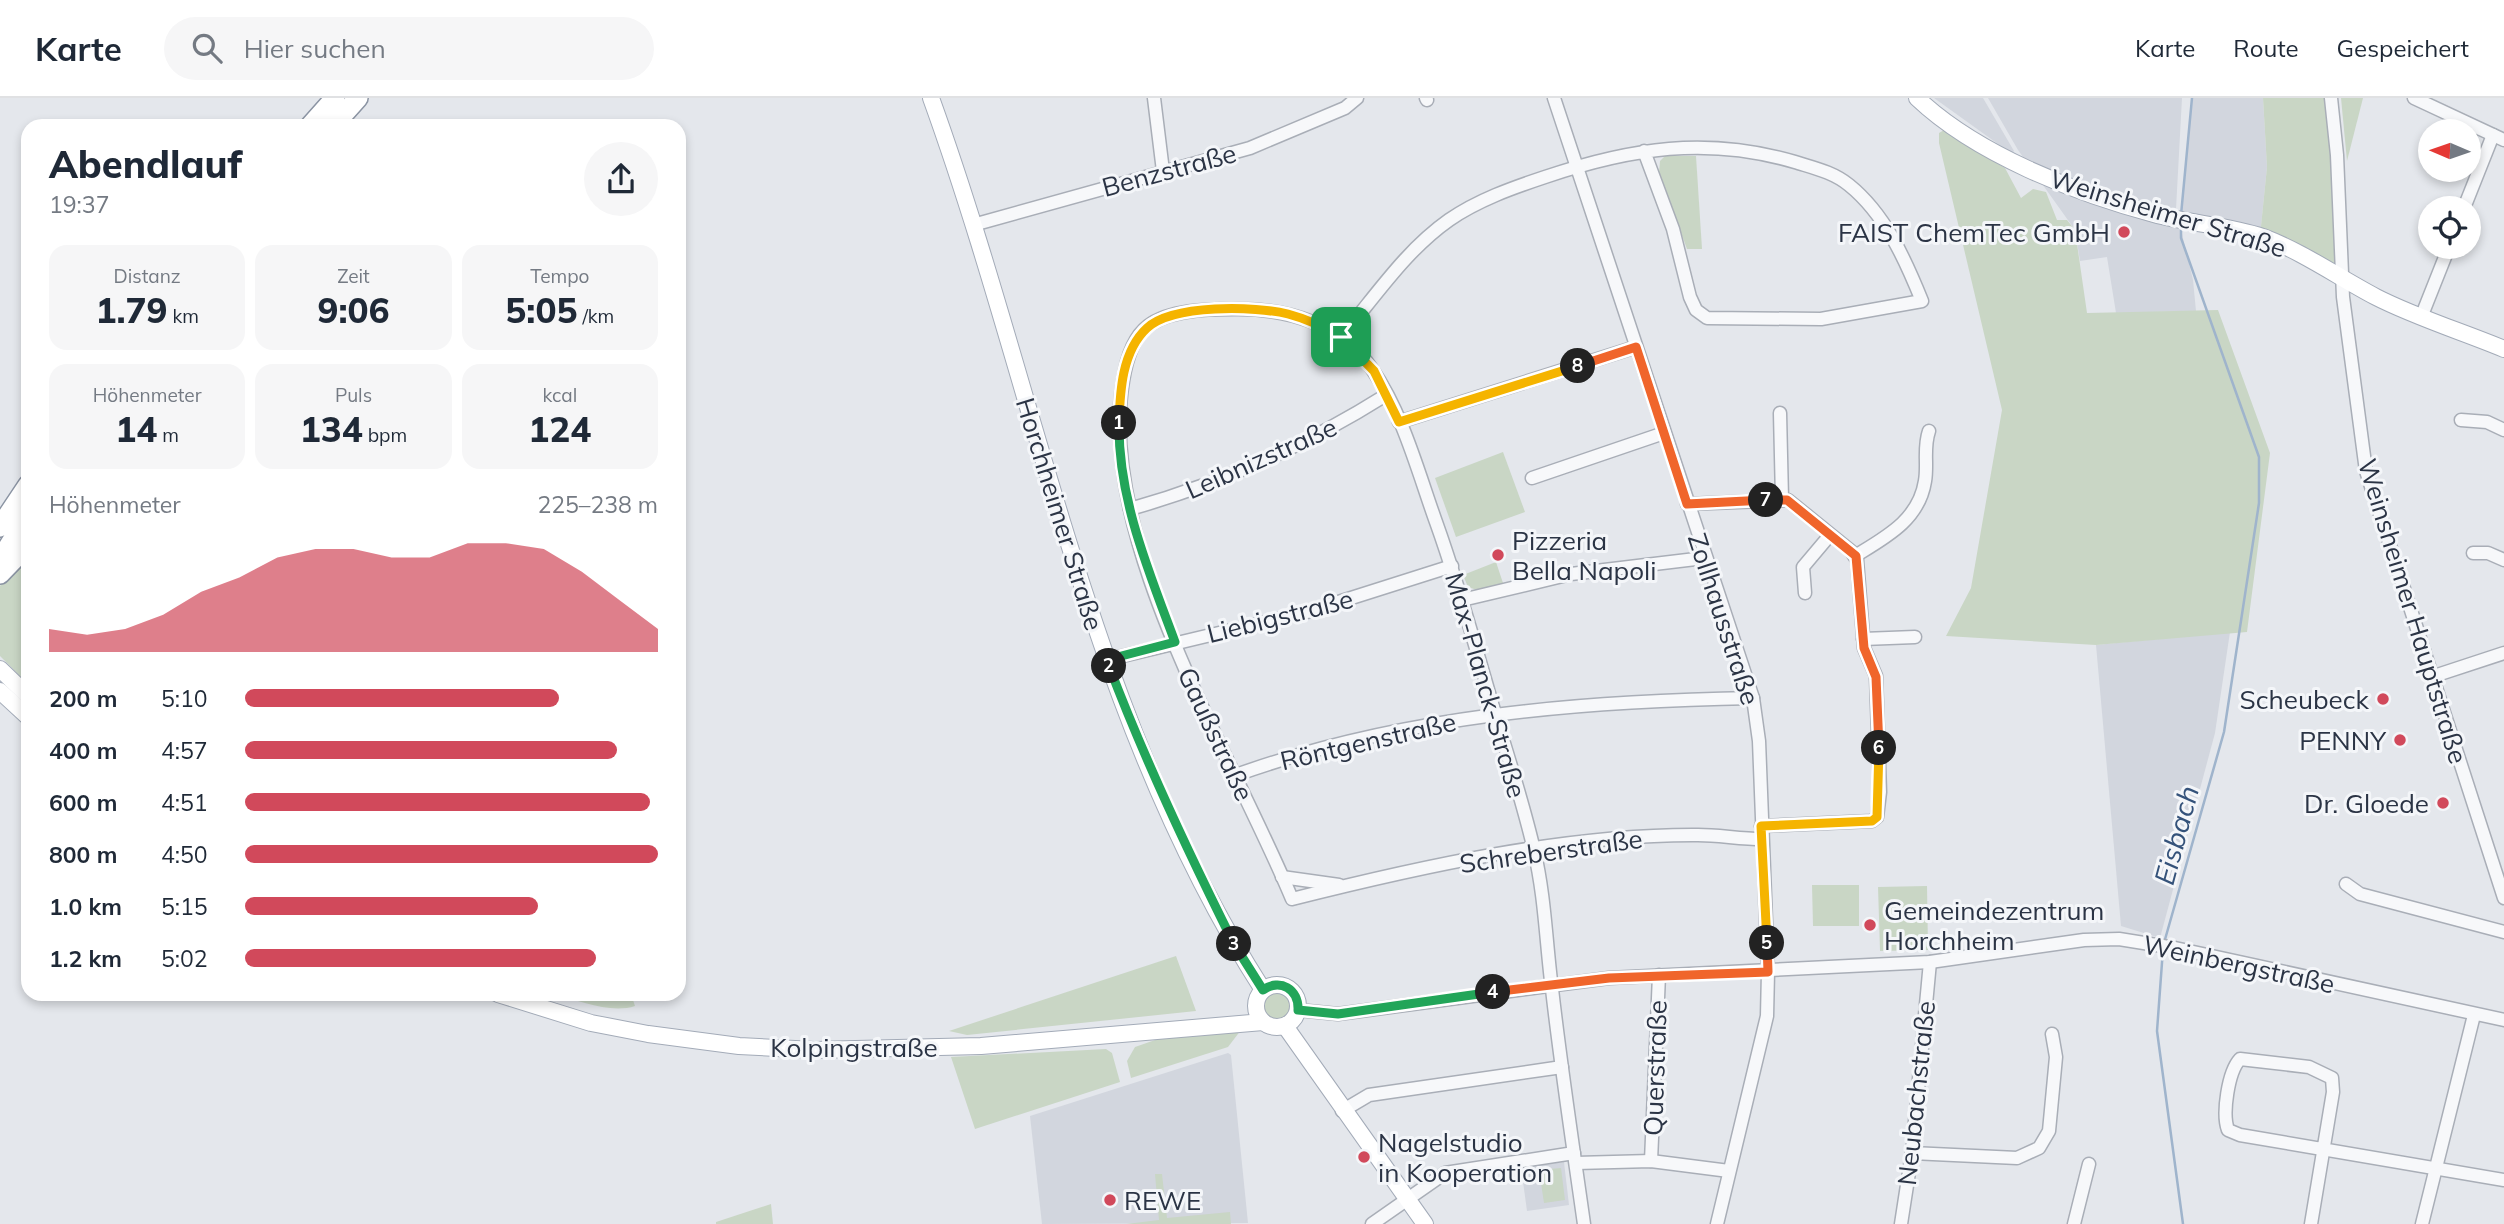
<!DOCTYPE html>
<html lang="de">
<head>
<meta charset="utf-8">
<style>
  :root { --surface:#fff; --page:#f6f6f7; --text:#1f2937; --muted:#747a83; --line:#e0e1e3; --accent:#d1495b }
  body { margin:0; font-family:Mulish,sans-serif; background:var(--page); color:var(--text); height:100vh; display:flex; flex-direction:column; font-size:26px; white-space:nowrap }
  * { box-sizing:border-box; margin:0 }
  p { font-size:23px; color:var(--muted) }
  .icon { flex:none; width:38px; height:38px; fill:none; stroke:currentColor; stroke-width:2; stroke-linecap:round; stroke-linejoin:round }
  .map { position:relative; flex:1; overflow:hidden }
  .details { position:absolute; left:21px; top:21px; width:665px; height:882px; display:flex; flex-direction:column; background:var(--surface); border-radius:21px; box-shadow:0 4px 10px #0003 }
  .details>* { flex:none }
  .needle { width:46px; rotate:272deg }
  .controls { position:absolute; left:2418px; top:21px; display:grid; gap:14px }
  .controls a { display:grid; place-items:center; width:63px; height:63px; border-radius:50%; background:var(--surface); box-shadow:0 4px 10px #0003; font-size:35px }
  .pin { position:absolute; display:grid; place-items:center; width:60px; height:60px; color:#fff; margin:-30px; border-radius:14px; box-shadow:0 4px 10px #0006 }
  .km { position:absolute; width:35px; height:35px; margin:-18px; border-radius:50%; background:#222; color:#fff; font-size:19px; line-height:35px; text-align:center }
  .round { display:grid; place-items:center; flex:none; width:74px; height:74px; border-radius:37px; background:var(--page) }
  .overview { display:flex; align-items:center; justify-content:space-between; height:119px; padding:0 28px }
  h1 { font-size:38px; font-weight:800; line-height:52px }
  .stats { display:grid; grid-template-columns:repeat(3,1fr); gap:10px; height:119px; padding:7px 28px }
  .stats div { display:grid; align-content:center; border-radius:18px; background:var(--page); text-align:center }
  .stats b { font-size:35px; font-weight:800 }
  .stats small { font-size:19px; font-weight:400 }
  .stats p { font-size:19px }
  .chart { height:196px; padding:14px 28px }
  .chart p { display:flex; justify-content:space-between }
  .chart svg { width:100%; height:126px; margin-top:7px; fill:var(--accent); opacity:.7 }
  ul { padding:0 28px; list-style:none; font-size:23px }
  li { display:grid; grid-template-columns:112px 84px 1fr; align-items:center; height:52px }
  li i { height:18px; border-radius:9px; background:var(--accent) }
  header { display:flex; align-items:center; gap:42px; box-sizing:border-box; height:98px; padding:0 35px; background:var(--surface); border-bottom:2px solid var(--line) }
  header strong { font-size:33px }
  nav { display:flex; gap:38px; margin-inline-start:auto; font-size:24px }
  .search { width:490px; height:63px; background:var(--page); display:flex; align-items:center; gap:18px; box-sizing:border-box; padding:0 24px; border-radius:38px; color:var(--muted); font-size:26px }
  .map>svg:first-child { display:block }
  .built { fill:#d2d6de }
  .green { fill:#c9d6c5 }
  .lines { fill:none; stroke-linecap:round; stroke-linejoin:round }
  .stream { stroke:#9fb4cc; stroke-width:2.5 }
  .minor-casing { stroke:#a9aeb7; stroke-width:15 }
  .major-casing { stroke:#a3abb8; stroke-width:18 }
  .highway-casing { stroke:#8b94a3; stroke-width:22 }
  .minor { stroke:#f7f8fa; stroke-width:12 }
  .major { stroke:#fff; stroke-width:16 }
  .highway { stroke:#fff; stroke-width:19 }
  .split-1-casing { stroke:#fff; stroke-width:14 }
  .split-2-casing { stroke:#fff; stroke-width:14 }
  .split-3-casing { stroke:#fff; stroke-width:14 }
  .split-4-casing { stroke:#fff; stroke-width:14 }
  .split-5-casing { stroke:#fff; stroke-width:14 }
  .split-6-casing { stroke:#fff; stroke-width:14 }
  .split-7-casing { stroke:#fff; stroke-width:14 }
  .split-8-casing { stroke:#fff; stroke-width:14 }
  .split-9-casing { stroke:#fff; stroke-width:14 }
  .split-1 { stroke:#f5b400; stroke-width:9 }
  .split-2 { stroke:#22a559; stroke-width:9 }
  .split-3 { stroke:#22a559; stroke-width:9 }
  .split-4 { stroke:#22a559; stroke-width:9 }
  .split-5 { stroke:#f0652b; stroke-width:9 }
  .split-6 { stroke:#f5b400; stroke-width:9 }
  .split-7 { stroke:#f0652b; stroke-width:9 }
  .split-8 { stroke:#f0652b; stroke-width:9 }
  .split-9 { stroke:#f5b400; stroke-width:9 }
  .poi-dot { fill:#d1495b; stroke:#f4f6f9; stroke-width:2.5 }
  .labels { text-anchor:middle; dominant-baseline:central; stroke-width:6; stroke-linejoin:round; paint-order:stroke }
  .street-label { font-size:26px; fill:#2b3445; stroke:#f4f6f9 }
  .poi-label { font-size:26px; fill:#2b3445; stroke:#f4f6f9; text-anchor:end }
  .water-label { font-size:28px; font-style:italic; fill:#34527a; stroke:#f4f6f9 }
</style>
</head>
<body>
<header>
<strong>Karte</strong>
<div class="search"><svg class="icon" aria-label="search" viewBox="0 0 24 24"><circle cx="10" cy="10" r="6"/><path d="M15 15l6 6"/></svg>Hier suchen</div>
<nav><a>Karte</a><a>Route</a><a>Gespeichert</a></nav>
</header>
<div class="map">
<svg width="2504" height="1126" viewBox="0 0 2504 1126">
  <rect width="100%" height="100%" fill="#e4e7ec"/>
  <g class="built">
    <polygon points="1934,0 1983,0 2014,53 2012,56"/>
    <polygon points="1988,0 2182,0 2176,111 2193,182 2196,213 2116,215 2107,159 2080,163 2075,132 2018,52"/>
    <polygon points="2192,0 2263,0 2267,69 2260,138 2184,122 2181,109"/>
    <polygon points="2230,534 2215,635 2160,840 2121,828 2096,547"/>
    <polygon points="1228,955 1231,957 1248,1125 1042,1126 1030,1018"/>
    <polygon points="1564,1064 1569,1107 1527,1113 1521,1069"/>
  </g>
  <g class="green">
    <polygon points="2263,0 2331,0 2341,178 2260,138 2267,69"/>
    <polygon points="2341,0 2363,0 2347,63"/>
    <polygon points="1944,32 2005,70 2021,100 2033,91 2046,94 2057,122 2067,122 2075,132 2087,215 2218,212 2270,355 2247,534 2096,547 1946,538 1971,490 2002,312 1939,45 1939,35"/>
    <polygon points="1665,58 1696,58 1702,151 1687,151 1659,75 1660,63"/>
    <polygon points="1503,354 1525,414 1456,439 1435,380"/>
    <polygon points="28,456 28,586 0,558 0,488"/>
    <polygon points="1496,464 1503,485 1477,492 1468,489 1463,477"/>
    <polygon points="1812,787 1859,787 1859,828 1813,828"/>
    <polygon points="1927,788 1928,852 1880,853 1878,789"/>
    <polygon points="1176,858 1196,913 967,937 949,933"/>
    <circle cx="1277" cy="908" r="16"/>
    <path d="M556 896H631L635 908C611 916 579 903 556 896Z"/>
    <polygon points="1241,932 1228,949 1131,980 1127,963 1135,949 1158,941"/>
    <polygon points="1106,951 1112,955 1120,984 975,1031 951,959"/>
    <polygon points="1561,1070 1565,1102 1544,1105 1539,1072"/>
    <polygon points="1155,1076 1162,1076 1167,1120 1230,1114 1231,1126 1126,1126 1159,1122"/>
    <polygon points="771,1106 773,1126 716,1126 716,1124"/>
  </g>
  <g class="lines">
    <g class="stream">
      <polyline points="2181,117 2192,0"/>
      <polyline points="2164,845 2224,634 2259,405 2259,359 2181,140 2181,127"/>
      <polyline points="2163,851 2157,933 2183,1126"/>
    </g>
    <g class="minor-casing">
      <g id="minor">
        <polyline points="1154,0 1163,73"/>
        <polyline points="1426,0 1427,2"/>
        <polyline points="1554,0 1753,600 1759,643 1768,874 1767,918 1717,1126"/>
        <polyline points="2331,0 2337,57 2343,199 2366,373 2504,800"/>
        <polyline points="2414,0 2504,42"/>
        <polyline points="2464,110 2493,37"/>
        <polyline points="973,127 1250,50 1345,10 1357,0"/>
        <polyline points="2422,217 2449,149"/>
        <path d="M1341 239C1375 199 1405 153 1449 122 1478 102 1512 90 1545 79 1631 50 1707 38 1795 64 1814 70 1833 74 1849 87 1885 116 1905 161 1922 203L1821 221 1707 220 1696 212 1690 199 1673 131 1644 53"/>
        <polyline points="1780,315 1782,401"/>
        <polyline points="2461,322 2487,324 2504,332"/>
        <polyline points="1399,324 1636,249"/>
        <polyline points="1532,380 1664,335"/>
        <polyline points="1687,406 1788,402 1851,453 1857,462 1864,550 1876,578 1880,694 1877,719 1872,723 1761,728"/>
        <path d="M1130 411C1222 385 1305 348 1386 297"/>
        <polyline points="2473,455 2488,455 2504,462"/>
        <path d="M1855 458C1886 439 1919 422 1925 383 1928 366 1923 350 1929 333"/>
        <polyline points="1805,495 1803,469 1830,437"/>
        <polyline points="1462,502 1571,476 1704,460"/>
        <polyline points="1863,541 1915,539"/>
        <polyline points="1106,562 1307,514 1452,468"/>
        <polyline points="2431,579 2504,555"/>
        <path d="M1236 677C1401 618 1578 603 1753 600"/>
        <polyline points="1282,779 1339,787"/>
        <polyline points="2346,786 2360,796 2504,834"/>
        <polyline points="1298,912 1338,916 1609,880 1930,864 2084,842 2119,841 2175,850 2504,922"/>
        <polyline points="1342,1013 1369,997 1562,969"/>
        <polyline points="1912,1055 2017,1060 2039,1050 2049,1033 2056,959 2052,936"/>
        <polyline points="1651,1063 1659,877"/>
        <polyline points="1576,1065 1651,1063 1729,1073"/>
        <polyline points="1372,1126 1445,1075 1574,1055"/>
        <path d="M1584 1126C1573 1048 1561 970 1552 891 1546 845 1545 798 1534 752 1523 704 1507 656 1493 609 1475 547 1458 485 1436 424 1418 374 1403 316 1372 271 1341 225 1286 210 1233 211 1208 211 1169 212 1148 228 1132 240 1126 264 1123 283 1096 441 1232 656 1292 801 1419 769 1566 736 1698 737 1719 737 1740 741 1762 741"/>
        <polyline points="1901,1126 1912,1055 1930,864"/>
        <polyline points="2074,1126 2089,1066"/>
        <path d="M2311 1126 2333 994 2332 980 2309 969 2240 961C2228 974 2222 1016 2228 1032L2240 1037 2504 1082"/>
        <polyline points="2422,1126 2474,917"/>
      </g>
    </g>
    <g class="major-casing">
      <g id="major">
        <path d="M931 0C1039 299 1089 621 1263 892"/>
        <path d="M1917 0C1976 56 2075 95 2154 116 2190 126 2228 127 2263 139 2303 154 2338 179 2376 199 2415 219 2463 234 2504 251"/>
        <polyline points="0,571 28,598"/>
        <polyline points="0,593 28,619"/>
        <circle cx="1277" cy="908" r="21"/>
        <polyline points="498,896 591,925 648,936 739,948 814,952 981,948 1263,924"/>
        <polyline points="1285,928 1425,1126"/>
      </g>
    </g>
    <g class="highway-casing">
      <g id="highway">
        <polyline points="310,28 335,0"/>
        <polyline points="333,28 358,0"/>
        <polyline points="0,429 28,387"/>
        <polyline points="0,462 28,417"/>
        <polyline points="0,476 28,447"/>
      </g>
    </g>
    <use href="#minor" class="minor"/>
    <use href="#major" class="major"/>
    <use href="#highway" class="highway"/>
  </g>
  <g class="lines">
    <g class="split-1-casing">
      <path id="split-1" d="M1119 325C1120 293 1122 253 1147 230 1173 206 1255 208 1288 216 1307 221 1324 229 1341 239"/>
    </g>
    <g class="split-2-casing">
      <path id="split-2" d="M1109 568 1106 562 1175 544C1149 474 1118 401 1119 325"/>
    </g>
    <g class="split-3-casing">
      <path id="split-3" d="M1109 568C1145 663 1188 754 1234 846"/>
    </g>
    <g class="split-4-casing">
      <path id="split-4" d="M1234 846 1263 892C1280 880 1299 891 1298 912L1338 916 1493 894"/>
    </g>
    <g class="split-5-casing">
      <polyline id="split-5" points="1493,894 1609,880 1768,874 1767,845"/>
    </g>
    <g class="split-6-casing">
      <polyline id="split-6" points="1767,845 1761,728 1872,723 1877,719 1879,650"/>
    </g>
    <g class="split-7-casing">
      <polyline id="split-7" points="1766,402 1787,402 1856,458 1864,550 1876,579 1879,650"/>
    </g>
    <g class="split-8-casing">
      <polyline id="split-8" points="1578,268 1636,249 1687,406 1766,402"/>
    </g>
    <g class="split-9-casing">
      <polyline id="split-9" points="1341,239 1374,273 1399,324 1578,268"/>
    </g>
    <use href="#split-1" class="split-1"/>
    <use href="#split-2" class="split-2"/>
    <use href="#split-3" class="split-3"/>
    <use href="#split-4" class="split-4"/>
    <use href="#split-5" class="split-5"/>
    <use href="#split-6" class="split-6"/>
    <use href="#split-7" class="split-7"/>
    <use href="#split-8" class="split-8"/>
    <use href="#split-9" class="split-9"/>
  </g>
  <g class="poi-dot">
    <circle cx="2124" cy="134" r="7"/>
    <circle cx="1498" cy="457" r="7"/>
    <circle cx="2383" cy="601" r="7"/>
    <circle cx="2400" cy="642" r="7"/>
    <circle cx="2443" cy="705" r="7"/>
    <circle cx="1870" cy="827" r="7"/>
    <circle cx="1364" cy="1059" r="7"/>
    <circle cx="1110" cy="1102" r="7"/>
  </g>
  <g class="labels">
    <g class="street-label">
      <text transform="translate(1169 72) rotate(-15)">Benzstraße</text>
      <text transform="translate(2168 115) rotate(17)">Weinsheimer Straße</text>
      <text transform="translate(1261 360) rotate(-24)">Leibnizstraße</text>
      <text transform="translate(1060 416) rotate(73)">Horchheimer Straße</text>
      <text transform="translate(2413 513) rotate(73)">Weinsheimer Hauptstraße</text>
      <text transform="translate(1280 518) rotate(-14)">Liebigstraße</text>
      <text transform="translate(1724 521) rotate(72)">Zollhausstraße</text>
      <text transform="translate(1486 587) rotate(74)">Max-Planck-Straße</text>
      <text transform="translate(1216 636) rotate(65)">Gaußstraße</text>
      <text transform="translate(1368 643) rotate(-13)">Röntgenstraße</text>
      <text transform="translate(1551 753) rotate(-8)">Schreberstraße</text>
      <text transform="translate(2239 866) rotate(12)">Weinbergstraße</text>
      <text x="854" y="949">Kolpingstraße</text>
      <text transform="translate(1655 970) rotate(-88)">Querstraße</text>
      <text transform="translate(1916 995) rotate(-84)">Neubachstraße</text>
    </g>
    <g class="poi-label">
      <text x="2110" y="134">FAIST ChemTec GmbH</text>
      <text x="1512" y="442" text-anchor="start">Pizzeria<tspan x="1512" dy="30">Bella Napoli</tspan></text>
      <text x="2369" y="601">Scheubeck</text>
      <text x="2386" y="642">PENNY</text>
      <text x="2429" y="705">Dr. Gloede</text>
      <text x="1884" y="812" text-anchor="start">Gemeindezentrum<tspan x="1884" dy="30">Horchheim</tspan></text>
      <text x="1378" y="1044" text-anchor="start">Nagelstudio<tspan x="1378" dy="30">in Kooperation</tspan></text>
      <text x="1124" y="1102" text-anchor="start">REWE</text>
    </g>
    <g class="water-label">
      <text transform="translate(2176 737) rotate(-75)">Eisbach</text>
    </g>
  </g>
</svg>
<div class="controls">
<a><svg class="needle" viewBox="-14 -14 28 28"><path d="M0-13l5 13h-10z" fill="#e53935"/><path d="M0 13l5-13h-10z" fill="#747a83"/></svg></a>
<a><svg class="icon" aria-label="locate" viewBox="0 0 24 24"><circle cx="12" cy="12" r="6"/><path d="M12 2v4M12 18v4M2 12h4M18 12h4"/></svg></a>
</div>
<div class="pin" style="left:1341px;top:239px;background:#1e9e55"><svg class="icon" aria-label="arrive" viewBox="0 0 24 24"><path d="M6 21V4h12l-3 4 3 4H6"/></svg></div>
<b class="km" style="left:1119px;top:325px">1</b>
<b class="km" style="left:1109px;top:568px">2</b>
<b class="km" style="left:1234px;top:846px">3</b>
<b class="km" style="left:1493px;top:894px">4</b>
<b class="km" style="left:1767px;top:845px">5</b>
<b class="km" style="left:1879px;top:650px">6</b>
<b class="km" style="left:1766px;top:402px">7</b>
<b class="km" style="left:1578px;top:268px">8</b>
<section class="details">
<div class="overview"><div><h1>Abendlauf</h1><p>19:37</p></div><a class="round"><svg class="icon" aria-label="share" viewBox="0 0 24 24"><path d="M12 15V3M7 8l5-5 5 5M5 13v7h14v-7"/></svg></a></div>
<div class="stats">
<div><p>Distanz</p><b>1.79<small> km</small></b></div>
<div><p>Zeit</p><b>9:06</b></div>
<div><p>Tempo</p><b>5:05<small> /km</small></b></div>
</div>
<div class="stats">
<div><p>Höhenmeter</p><b>14<small> m</small></b></div>
<div><p>Puls</p><b>134<small> bpm</small></b></div>
<div><p>kcal</p><b>124</b></div>
</div>
<div class="chart"><p><span>Höhenmeter</span>225–238 m</p>
<svg viewBox="0 0 160 44" preserveAspectRatio="none"><path d="M0 44V36L10 38L20 36L30 31L40 23L50 18L60 11L70 8L80 8L90 11L100 11L110 6L120 6L130 8L140 16L150 26L160 36V44z"/></svg>
</div>
<ul>
<li><b>200 m</b>5:10<i style="width:76%"></i></li>
<li><b>400 m</b>4:57<i style="width:90%"></i></li>
<li><b>600 m</b>4:51<i style="width:98%"></i></li>
<li><b>800 m</b>4:50<i style="width:100%"></i></li>
<li><b>1.0 km</b>5:15<i style="width:71%"></i></li>
<li><b>1.2 km</b>5:02<i style="width:85%"></i></li>
</ul>
</section>
</div>
</body>
</html>
